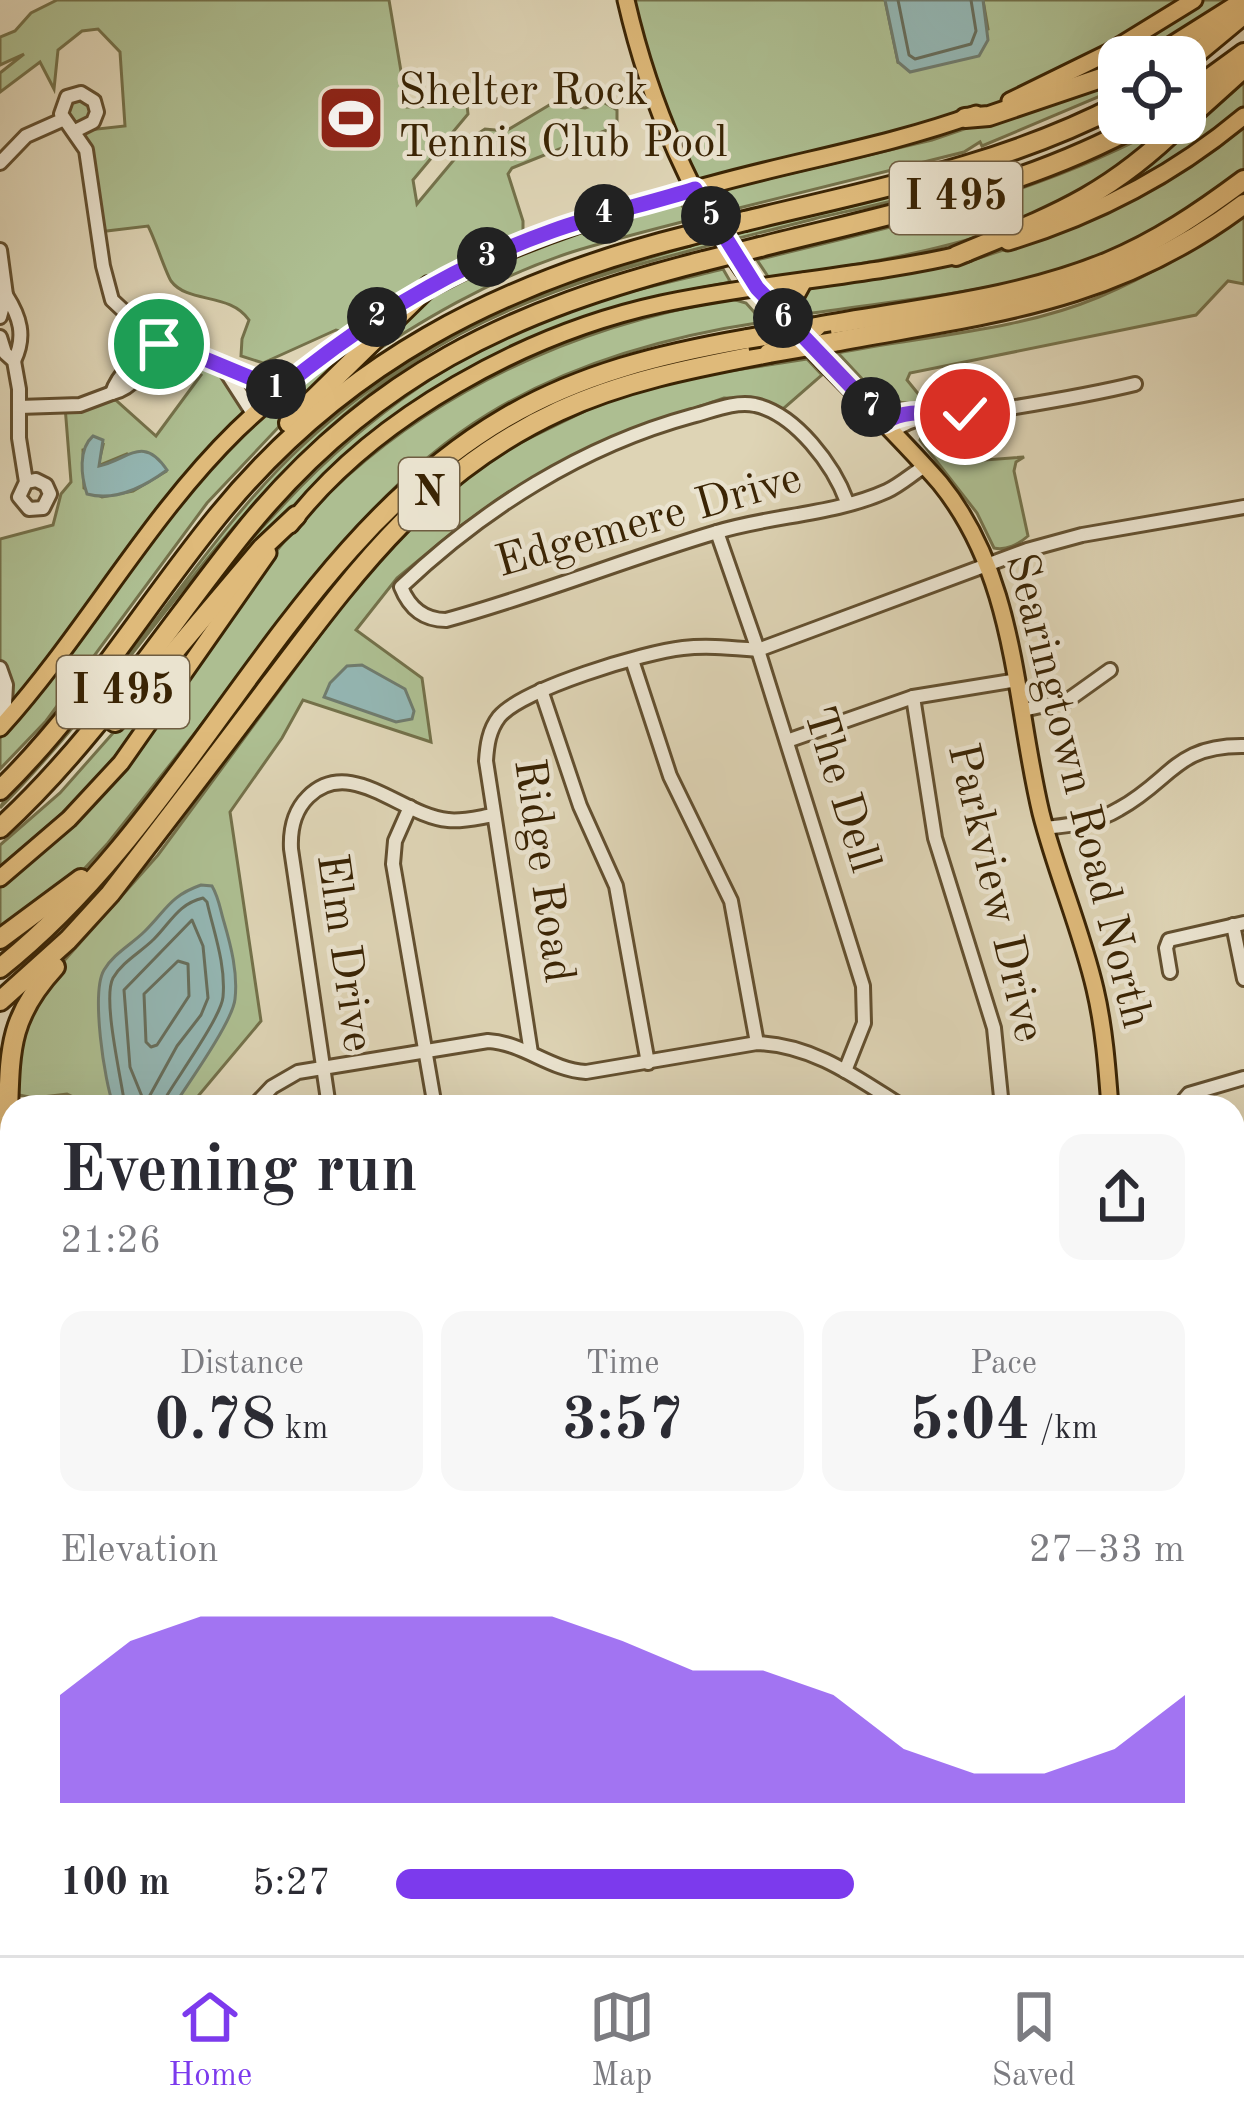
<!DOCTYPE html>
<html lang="en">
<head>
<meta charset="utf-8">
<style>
  :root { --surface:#fff; --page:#f7f7f7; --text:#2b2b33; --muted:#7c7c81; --line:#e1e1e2; --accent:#7c3aed }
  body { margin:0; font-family:"Old Standard TT",serif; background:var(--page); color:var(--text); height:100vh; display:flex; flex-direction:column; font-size:45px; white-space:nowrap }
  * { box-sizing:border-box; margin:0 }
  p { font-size:39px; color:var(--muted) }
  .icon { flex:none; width:66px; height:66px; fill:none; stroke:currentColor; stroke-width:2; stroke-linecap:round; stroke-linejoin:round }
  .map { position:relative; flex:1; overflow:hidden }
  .side { position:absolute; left:0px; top:1095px; width:1245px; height:861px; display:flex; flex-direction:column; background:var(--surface); border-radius:36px 36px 0 0; box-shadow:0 12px 48px #0002 }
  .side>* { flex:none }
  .controls { position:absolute; left:1098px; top:36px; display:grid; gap:24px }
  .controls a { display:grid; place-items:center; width:108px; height:108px; border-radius:24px; background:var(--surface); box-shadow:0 12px 48px #0002; font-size:60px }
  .pin { position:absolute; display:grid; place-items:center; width:102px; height:102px; color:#fff; margin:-51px; border:6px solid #fff; border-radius:50%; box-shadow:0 3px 12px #0007 }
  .km { position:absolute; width:60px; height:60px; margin:-30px; border-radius:50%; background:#222; color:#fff; font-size:33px; line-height:60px; text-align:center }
  .round { display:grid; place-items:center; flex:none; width:126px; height:126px; border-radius:24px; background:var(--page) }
  .overview { display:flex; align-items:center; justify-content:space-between; height:204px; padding:0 60px }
  h1 { font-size:66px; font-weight:700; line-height:90px }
  .metrics { display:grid; grid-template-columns:repeat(3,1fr); gap:18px; height:204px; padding:12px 60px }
  .metrics div { display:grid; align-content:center; border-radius:24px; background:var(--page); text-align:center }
  .metrics b { font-size:60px; font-weight:700 }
  .metrics small { font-size:33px; font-weight:400 }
  .metrics p { font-size:33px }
  .chart { height:336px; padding:24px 60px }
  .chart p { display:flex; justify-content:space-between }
  .chart svg { width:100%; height:216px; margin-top:12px; fill:var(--accent); opacity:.7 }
  ul { padding:0 60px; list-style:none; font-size:39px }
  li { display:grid; grid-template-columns:192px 144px 1fr; align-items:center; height:90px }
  li i { height:30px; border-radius:15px; background:var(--accent) }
  .menu { display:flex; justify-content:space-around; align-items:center; height:168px; border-top:3px solid var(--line); background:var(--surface); font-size:33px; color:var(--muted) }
  .menu a { display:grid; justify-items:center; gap:6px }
  .menu .current { color:var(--accent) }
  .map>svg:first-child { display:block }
  .green { fill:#adbe91; stroke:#74714a; stroke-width:3; fill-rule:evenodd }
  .water { fill:#94b7b4; stroke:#707c6e; stroke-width:3 }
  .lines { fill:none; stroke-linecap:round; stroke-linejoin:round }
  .shore { stroke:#676e5c; stroke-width:3 }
  .minor-casing { stroke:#635030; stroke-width:18 }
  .major-casing { stroke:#3a2404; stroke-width:21 }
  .highway-casing { stroke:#3a2404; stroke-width:24 }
  .minor { stroke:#eae3cf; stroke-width:12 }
  .major { stroke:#dfba7a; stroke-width:15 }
  .highway { stroke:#dfba7a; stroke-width:18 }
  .highway-bridge-casing { stroke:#3a2404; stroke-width:24; stroke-linecap:butt }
  .highway-bridge { stroke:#dfba7a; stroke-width:18 }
  .route-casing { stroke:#fff; stroke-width:24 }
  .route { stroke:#7c3aed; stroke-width:15 }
  .labels { text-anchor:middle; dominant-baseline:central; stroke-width:9; stroke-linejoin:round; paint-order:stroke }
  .shield { fill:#eae3cf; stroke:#6f5d41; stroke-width:3 }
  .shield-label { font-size:42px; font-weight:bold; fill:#3a2404 }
  .poi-label { font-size:45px; fill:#3a2404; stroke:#eae3cf; text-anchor:start }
  .street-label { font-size:45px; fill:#3a2404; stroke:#eae3cf }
</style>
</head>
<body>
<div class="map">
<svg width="1244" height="1955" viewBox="0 0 1244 1955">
  <rect width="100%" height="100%" fill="#ded4b5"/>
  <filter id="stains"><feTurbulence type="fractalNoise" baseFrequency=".00167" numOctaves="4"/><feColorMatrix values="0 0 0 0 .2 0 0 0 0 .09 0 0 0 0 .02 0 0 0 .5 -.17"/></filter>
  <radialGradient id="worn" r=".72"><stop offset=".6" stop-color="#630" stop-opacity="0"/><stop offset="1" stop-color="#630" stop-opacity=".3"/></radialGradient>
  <g class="green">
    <path d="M57 0H389L407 107 467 105 468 114 413 180 417 204 473 137 485 129 506 131 551 104 585 108 603 102 617 110V126L512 168 508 174 523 221V235L433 273 343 332 336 330 263 363 241 356 242 339 249 320C230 292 188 304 171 281 165 271 155 239 148 226L98 232 86 150 63 120 71 94 97 106 80 131 125 126 120 52 98 29 82 31 58 50 54 89 40 62 0 92V73L24 54 0 65V37L15 31 31 13Z"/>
    <polygon points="626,0 885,0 898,62 988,29 983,0 1192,0 1011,99 963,117 695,188"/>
    <path d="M1202 0H1236C1206 24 1158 57 1119 57V64L1059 82 1141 40Z"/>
    <polygon points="1119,76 1117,89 982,146 980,142 964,152 727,211 718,198 720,190 932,140"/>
    <polygon points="1244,76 1244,106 1199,144 1136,179 1133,176"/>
    <path d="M1244 119V170C1193 208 1136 247 1074 266 986 294 889 301 799 315L800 292 808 286 976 259 1046 236Z"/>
    <path d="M1170 123C1155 138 1141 158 1123 169 1019 241 891 260 769 278L757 260C899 225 1041 195 1170 123Z"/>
    <path d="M934 184C915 200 843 211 814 219 694 250 570 275 460 334 253 447 160 646 0 808 9 789 33 772 48 755 79 722 106 685 134 649 188 579 238 506 302 446 481 277 705 244 934 184Z"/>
    <path d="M679 200 690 220C651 230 611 240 572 252 492 278 418 322 349 369L423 299 527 246Z"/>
    <path d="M1244 216V284L1228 281 1196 315 910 373 907 380 924 401C900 408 887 398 871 381L865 382 838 353C924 336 1018 331 1099 297 1151 275 1197 247 1244 216Z"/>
    <path d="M723 269 730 281 726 283C578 309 452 358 339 461 295 500 259 546 219 588 228 560 264 526 285 503 365 417 469 342 580 306 627 291 676 281 723 269Z"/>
    <path d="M732 299 746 303 763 322C669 336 570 364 488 414 391 473 328 561 260 649 210 714 159 779 108 843L73 881 0 932V884C48 846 96 808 133 759 178 702 213 637 256 578 369 420 545 331 732 299Z"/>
    <path d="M374 326 207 503 46 721 0 769V736C67 656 122 567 190 489 244 425 306 374 374 326Z"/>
    <path d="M159 344 273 391 234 433 0 728V539L53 525 61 494 71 482 65 406 110 395 156 436 201 375 160 345 123 391 114 385ZM103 445 98 466 127 454 165 472 133 491 102 497 84 488 83 450Z"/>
    <polygon points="807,359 822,375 783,409 763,400 724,398 620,434 568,458 507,493 459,527 397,578 356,630 422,678 431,742 303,700 282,738 230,812 261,1021 189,1107 94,1107 67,1094 34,1098 14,1094 14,1050 39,989 158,855 371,566 448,489 499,453 620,394 703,375"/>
    <path d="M959 421 969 423 976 452 985 460 1024 457 1016 462 1014 471 1028 536C1019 544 1006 551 994 548L977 513 920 440 927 423Z"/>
    <polygon points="212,621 127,742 80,798 0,867 0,845 60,793"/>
    <polygon points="12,1149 12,1293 0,1294 0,1177"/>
  </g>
  <g class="water">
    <polygon points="885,0 983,0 988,40 979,56 910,72 898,62"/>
    <polygon points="355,96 362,138 344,141 343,116 326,119 323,101"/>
    <path d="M93 436 103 440 99 466C128 460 143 434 167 470 144 487 116 502 87 494 81 476 78 449 93 436Z"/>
    <polygon points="362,665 405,689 414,711 412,719 396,722 324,697 330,683 347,666"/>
    <path d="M201 885 212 886C219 898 220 909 224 922 231 946 238 973 235 999 233 1021 188 1084 173 1107H114C104 1081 91 992 104 970 113 954 132 944 145 931 167 909 170 896 201 885Z"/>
  </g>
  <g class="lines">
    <g class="shore">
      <polyline points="898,0 909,55 915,59 971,44 976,31 971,0"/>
      <polygon points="192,920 203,946 208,998 201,1015 177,1046 149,1097 143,1099 130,1067 124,990"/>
      <polygon points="178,961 188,964 189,996 157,1045 151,1047 146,1042 144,994"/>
      <path d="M125 1107C122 1081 102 999 113 978 122 962 141 952 154 939 171 922 178 904 203 898L207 902C214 933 226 965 223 997 221 1017 179 1075 166 1097L164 1107"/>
    </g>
    <g class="minor-casing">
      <g id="minor">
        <polyline points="75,131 93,122 97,112 94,101 81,93 67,97 61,114 86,150 103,266 112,300 159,344 199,356 280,390"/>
        <polyline points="0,163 26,136 62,120"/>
        <polyline points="0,250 6,295"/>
        <path d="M0 317 6 295C20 317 26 336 14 361"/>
        <polyline points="0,337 5,353 14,361 19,389 19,438 26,482 19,497 29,509 43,508 50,494 46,485 36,480 26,482"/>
        <path d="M159 344C153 363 132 389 112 393 117 375 142 351 159 344Z"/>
        <polyline points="225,370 254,415"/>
        <polyline points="19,407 80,405 112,393"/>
        <polyline points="885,422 905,412 929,413"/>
        <path d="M894 431C919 411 955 416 985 412 1035 404 1086 396 1135 384"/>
        <path d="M847 502C834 466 796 414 755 405 734 401 712 411 692 416 582 446 483 509 401 587 409 607 423 620 446 620 538 595 626 559 717 532 772 515 834 515 887 491 900 485 912 474 925 466"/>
        <polyline points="717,532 758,650 863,986 864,1023 845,1071"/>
        <polyline points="632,660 670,776 731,901 757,1043"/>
        <polyline points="0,668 6,685 4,723"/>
        <polyline points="541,690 580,806 616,886 648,1063"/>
        <polyline points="913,697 935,838 994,1028 1002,1107"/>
        <polyline points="1023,710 1068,700 1110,670"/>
        <polyline points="787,741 913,697 1018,680"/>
        <polyline points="410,807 395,841 393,864 435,1107"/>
        <path d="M1045 828C1071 825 1096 823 1119 809 1172 780 1175 745 1244 746"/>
        <polyline points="1233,925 1244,979"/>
        <polyline points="1170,972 1166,948 1169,940 1244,923"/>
        <path d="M531 1053 486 761C487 745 489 730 499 717 522 689 645 652 683 648 708 645 733 648 758 650L1027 550 1082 535 1244 507"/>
        <path d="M253 1107 272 1087 298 1072 488 1041C524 1043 550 1070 586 1072L757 1043C814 1045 857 1078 903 1107"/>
        <path d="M329 1107 291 849C290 829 294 811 308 797 350 755 402 816 448 820 462 822 480 817 494 815"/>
        <polyline points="1178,1107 1189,1094 1244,1078"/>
        <polyline points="1233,1302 1244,1300"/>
        <polyline points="0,1369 12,1367"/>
        <polyline points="1233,1400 1244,1398"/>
        <polyline points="1233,1543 1244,1541"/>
        <polyline points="0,1630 12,1624"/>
        <polyline points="0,1719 12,1712"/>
        <polyline points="0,1853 12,1852"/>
        <polyline points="181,1944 188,1955"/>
        <polyline points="540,1944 544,1955"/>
        <polyline points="773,1944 784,1955"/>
        <polyline points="395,1955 402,1944"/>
        <polyline points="800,1955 814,1944"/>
      </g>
    </g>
    <g class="major-casing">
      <g id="major">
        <path d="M626 0C649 100 693 209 758 289 814 357 882 416 940 483 1017 578 1014 700 1041 813 1056 872 1081 929 1095 989 1104 1027 1107 1067 1110 1107"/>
        <polyline points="1010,101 1108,53 1194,0"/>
        <path d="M1008 242C1094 216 1175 174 1244 116"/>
        <polyline points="794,328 792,303 804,281"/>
        <path d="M290 525C374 416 527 333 661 304 762 282 866 277 967 253"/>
        <path d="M0 728C85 634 146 519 237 430 382 291 523 234 714 184 801 160 892 145 976 114"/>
        <polyline points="0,878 69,819 121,763 268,553"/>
        <polyline points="1233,1615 1244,1614"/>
        <polyline points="1233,1814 1244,1848"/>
        <polyline points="0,1941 12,1939"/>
      </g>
    </g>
    <g class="highway-casing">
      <g id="highway">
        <polyline points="1155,57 1244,1"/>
        <polyline points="1185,63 1244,14"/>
        <polyline points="1185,96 1244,53"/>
        <polyline points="965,118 989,116 1119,72"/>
        <polyline points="1185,121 1244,68"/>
        <path d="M745 221C872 190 1002 166 1119 105"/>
        <path d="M760 247C891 214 1023 189 1142 123"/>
        <path d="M956 256C1052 216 1106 198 1182 123"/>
        <path d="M816 327C913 309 1016 300 1108 262 1157 242 1201 212 1244 180"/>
        <path d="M833 342C988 313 1113 303 1244 204"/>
        <polyline points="289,423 429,286"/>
        <polyline points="115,722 262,548 296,516"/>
        <path d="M0 790C84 708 143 608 217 517 341 364 499 283 687 236"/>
        <path d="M0 828C95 741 163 633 243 533 369 376 513 309 704 261"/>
        <polyline points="0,939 81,879"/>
        <path d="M0 968C197 812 288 545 505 418 580 374 661 354 747 339"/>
        <path d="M0 1001 68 940 110 894C164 824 218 754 271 683 355 572 427 472 559 411 626 380 697 367 769 353"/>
        <path d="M0 1170C8 1151 8 1134 8 1114 10 1049 9 1017 55 967"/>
      </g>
    </g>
    <use href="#minor" class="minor"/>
    <use href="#major" class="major"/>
    <use href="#highway" class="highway"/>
    <g class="highway-bridge-casing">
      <g id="highway-bridge">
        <polyline points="687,236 745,221"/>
        <polyline points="704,261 760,247"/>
        <polyline points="747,339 816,327"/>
        <polyline points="769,353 833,342"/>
      </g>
    </g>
    <use href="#highway-bridge" class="highway-bridge"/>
  </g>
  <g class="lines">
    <g class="route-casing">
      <path id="route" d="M159 344 176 347 280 390C362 322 451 267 552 231 599 214 648 204 695 189L757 288 885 422C911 406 936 416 965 414"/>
    </g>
    <use href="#route" class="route"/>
  </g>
  <defs>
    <g id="stadium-square" transform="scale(3.45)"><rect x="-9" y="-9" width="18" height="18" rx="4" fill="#8f2418" stroke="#eae3cf"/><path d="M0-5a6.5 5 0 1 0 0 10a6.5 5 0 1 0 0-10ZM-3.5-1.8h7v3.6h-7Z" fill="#fff"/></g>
  </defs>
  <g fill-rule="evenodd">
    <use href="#stadium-square" x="351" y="118"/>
  </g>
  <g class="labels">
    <g class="shield">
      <rect x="890" y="162" width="132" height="72" rx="9"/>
      <rect x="399" y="458" width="60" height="72" rx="9"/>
      <rect x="57" y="656" width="132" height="72" rx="9"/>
    </g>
    <g class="shield-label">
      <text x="956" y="198">I 495</text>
      <text x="429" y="494">N</text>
      <text x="123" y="692">I 495</text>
    </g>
    <g class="poi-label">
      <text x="398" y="92">Shelter Rock<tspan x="398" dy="52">Tennis Club Pool</tspan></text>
    </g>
    <g class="street-label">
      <text transform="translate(649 522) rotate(-16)">Edgemere Drive</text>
      <text transform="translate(840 790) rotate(73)">The Dell</text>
      <text transform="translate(1077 791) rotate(76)">Searingtown Road North</text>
      <text transform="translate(542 871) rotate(82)">Ridge Road</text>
      <text transform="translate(994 893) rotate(77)">Parkview Drive</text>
      <text transform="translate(343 953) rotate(82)">Elm Drive</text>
    </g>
  </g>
  <rect width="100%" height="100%" filter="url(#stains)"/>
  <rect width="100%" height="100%" fill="url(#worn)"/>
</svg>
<div class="controls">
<a><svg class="icon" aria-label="locate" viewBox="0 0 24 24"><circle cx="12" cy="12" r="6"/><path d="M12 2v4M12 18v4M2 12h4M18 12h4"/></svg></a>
</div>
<div class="pin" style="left:159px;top:344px;background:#1e9e55"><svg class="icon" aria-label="arrive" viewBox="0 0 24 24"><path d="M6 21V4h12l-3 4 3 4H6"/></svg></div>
<div class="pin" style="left:965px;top:414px;background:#d93025"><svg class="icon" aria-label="check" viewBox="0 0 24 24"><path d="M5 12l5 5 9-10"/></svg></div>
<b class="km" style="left:276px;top:389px">1</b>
<b class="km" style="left:377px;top:317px">2</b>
<b class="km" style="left:487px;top:257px">3</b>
<b class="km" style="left:604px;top:214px">4</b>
<b class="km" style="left:711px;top:216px">5</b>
<b class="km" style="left:783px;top:318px">6</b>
<b class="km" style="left:871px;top:407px">7</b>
<section class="side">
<div class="overview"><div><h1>Evening run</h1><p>21:26</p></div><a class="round"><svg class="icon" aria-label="share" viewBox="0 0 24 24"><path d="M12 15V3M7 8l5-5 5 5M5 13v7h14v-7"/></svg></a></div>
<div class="metrics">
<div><p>Distance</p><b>0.78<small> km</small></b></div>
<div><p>Time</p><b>3:57</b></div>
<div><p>Pace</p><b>5:04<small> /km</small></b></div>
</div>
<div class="chart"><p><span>Elevation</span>27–33 m</p>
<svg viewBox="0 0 160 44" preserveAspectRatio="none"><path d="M0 44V22L10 11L20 6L30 6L40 6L50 6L60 6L70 6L80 11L90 17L100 17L110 22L120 33L130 38L140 38L150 33L160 22V44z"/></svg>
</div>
<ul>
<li><b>100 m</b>5:27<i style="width:58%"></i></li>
</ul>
</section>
</div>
<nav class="menu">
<a class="current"><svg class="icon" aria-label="home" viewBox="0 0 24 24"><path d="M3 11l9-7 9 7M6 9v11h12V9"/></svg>Home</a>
<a><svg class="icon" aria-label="map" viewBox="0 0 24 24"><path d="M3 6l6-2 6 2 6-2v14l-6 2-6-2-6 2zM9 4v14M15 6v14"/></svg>Map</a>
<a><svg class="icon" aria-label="saved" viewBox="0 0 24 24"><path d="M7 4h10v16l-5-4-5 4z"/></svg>Saved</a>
</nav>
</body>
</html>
